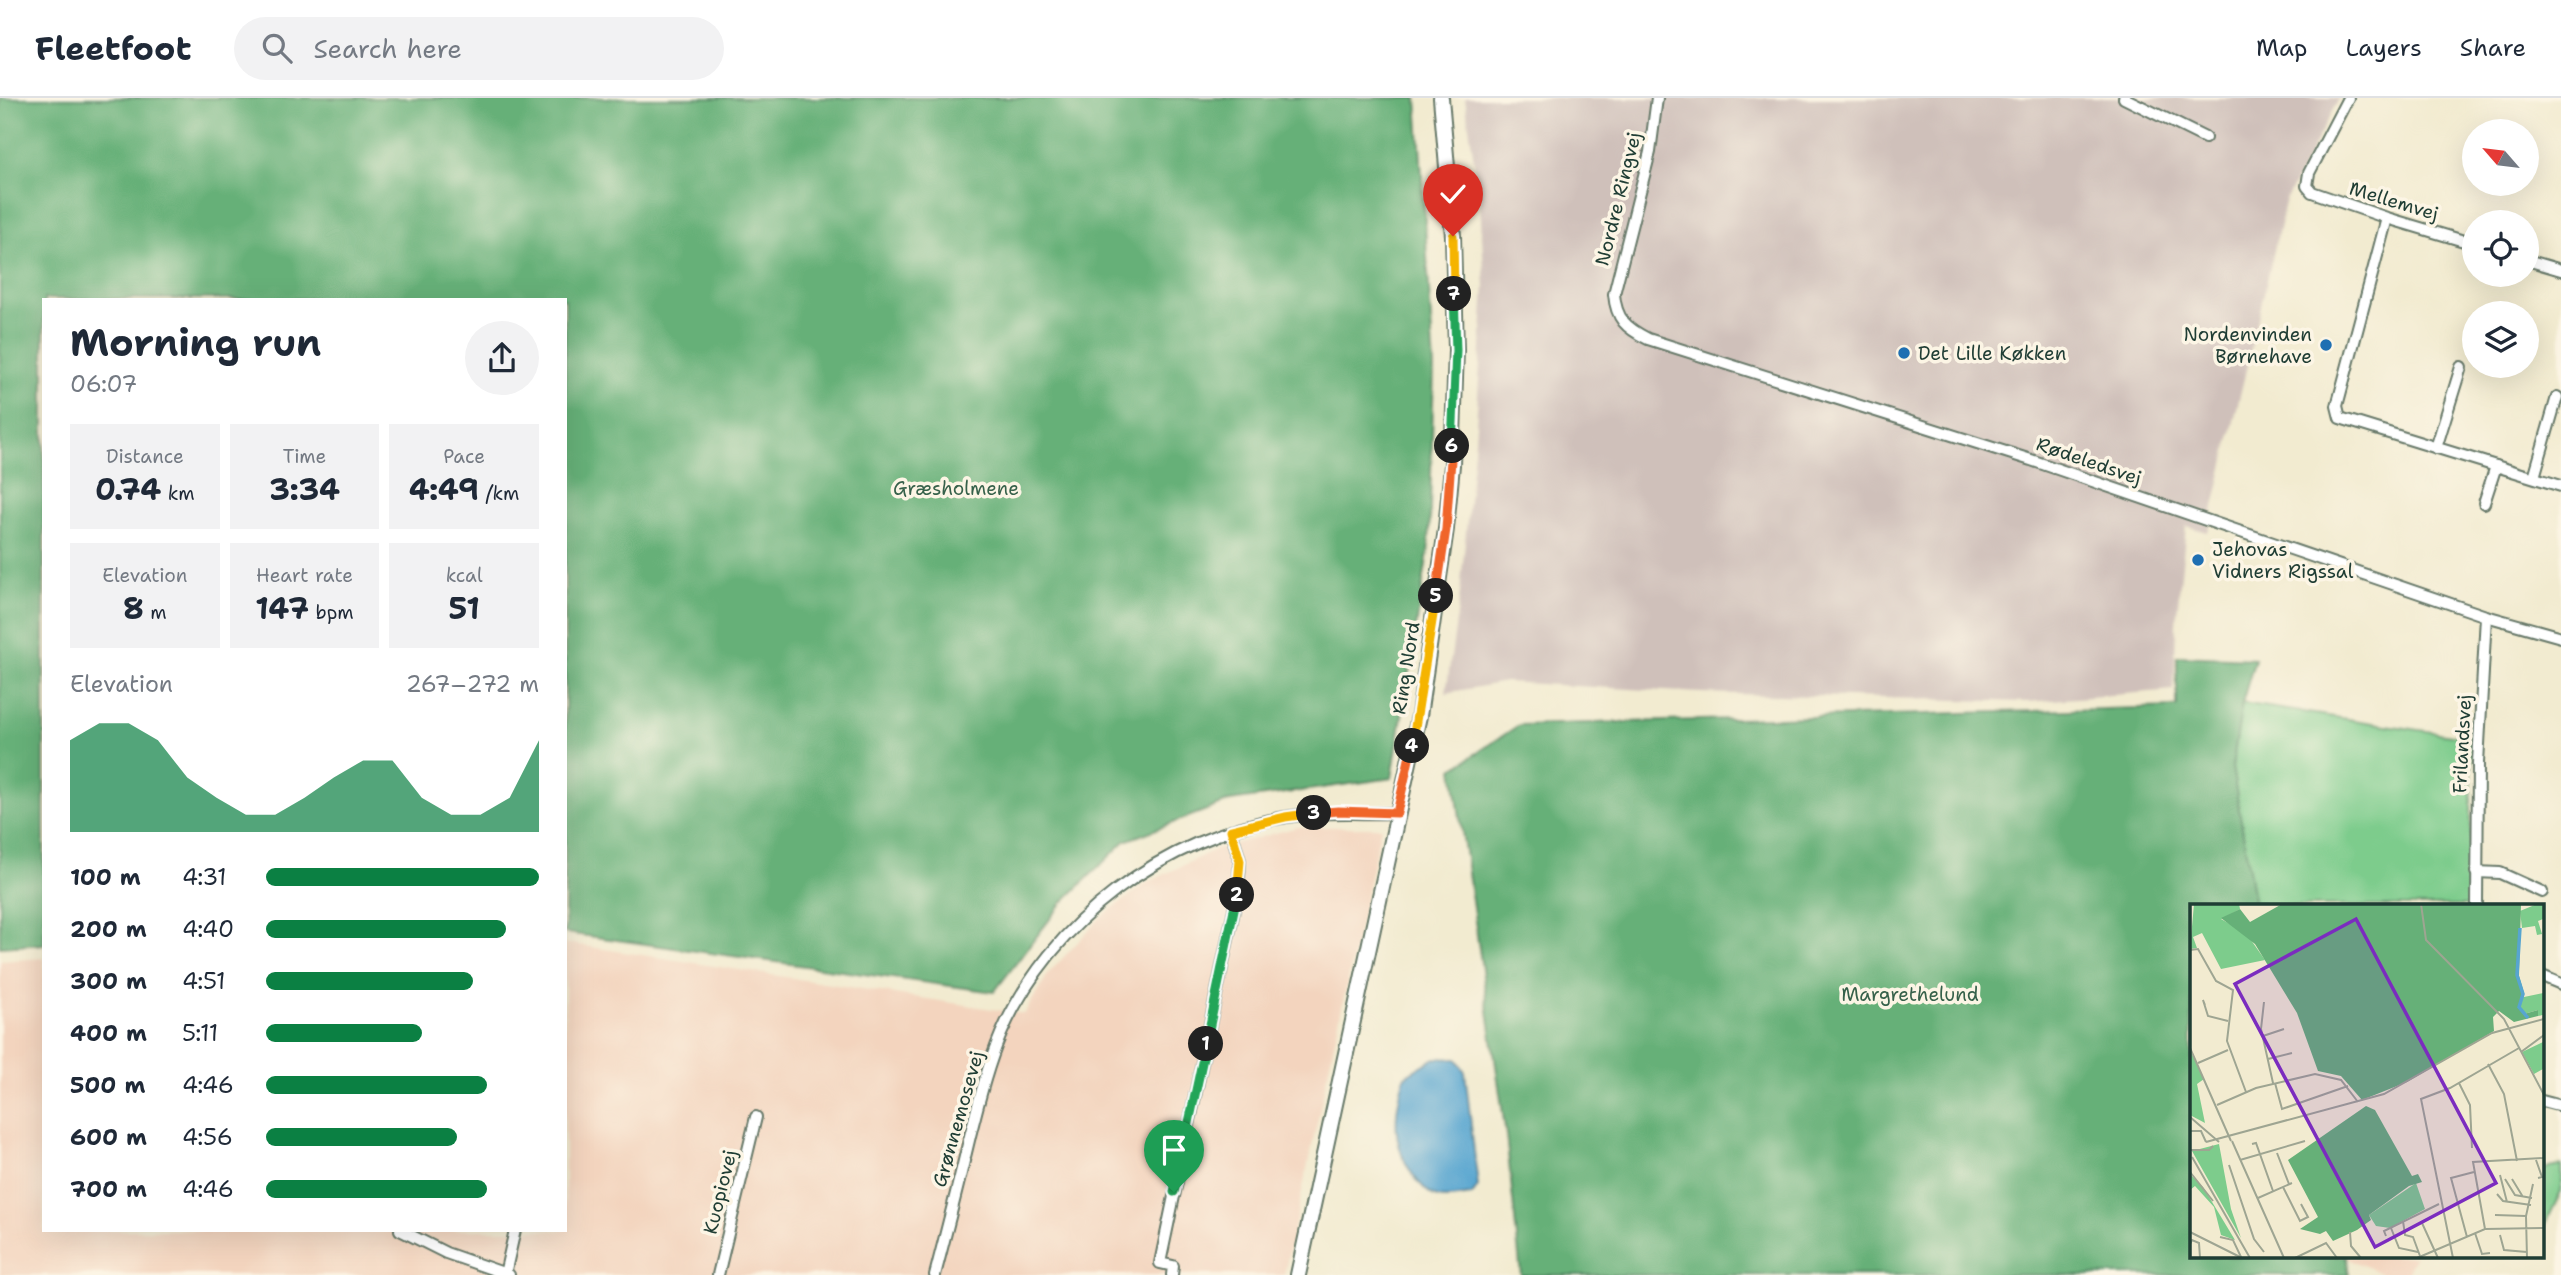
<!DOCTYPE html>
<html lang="en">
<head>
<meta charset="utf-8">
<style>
  :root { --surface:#fff; --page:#f2f2f3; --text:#1f2937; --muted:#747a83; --line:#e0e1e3; --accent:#0b8043 }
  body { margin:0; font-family:"Shantell Sans",sans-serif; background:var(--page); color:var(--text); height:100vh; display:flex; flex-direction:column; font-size:26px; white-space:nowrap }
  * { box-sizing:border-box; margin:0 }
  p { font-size:23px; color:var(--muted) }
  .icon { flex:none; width:38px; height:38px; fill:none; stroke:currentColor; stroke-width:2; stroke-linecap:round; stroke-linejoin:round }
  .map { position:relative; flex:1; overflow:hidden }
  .drawer { position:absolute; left:42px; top:200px; width:525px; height:934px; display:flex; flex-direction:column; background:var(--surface); border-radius:0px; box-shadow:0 7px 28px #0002 }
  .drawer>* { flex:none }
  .needle { width:46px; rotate:298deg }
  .tools { position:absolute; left:2462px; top:21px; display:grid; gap:14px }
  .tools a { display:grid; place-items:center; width:77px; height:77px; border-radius:50%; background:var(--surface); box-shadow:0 7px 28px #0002; font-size:35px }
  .pin { position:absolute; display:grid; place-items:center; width:60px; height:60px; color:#fff; margin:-72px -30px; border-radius:50% 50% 50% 0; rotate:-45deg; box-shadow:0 0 7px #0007 }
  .pin .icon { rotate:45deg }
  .km { position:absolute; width:35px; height:35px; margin:-18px; border-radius:50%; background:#222; color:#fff; font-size:19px; line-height:35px; text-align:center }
  .round { display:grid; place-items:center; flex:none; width:74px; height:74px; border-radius:37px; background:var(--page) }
  .head { display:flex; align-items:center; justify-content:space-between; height:119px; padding:0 28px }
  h1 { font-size:38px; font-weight:700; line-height:52px }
  .metrics { display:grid; grid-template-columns:repeat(3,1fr); gap:10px; height:119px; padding:7px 28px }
  .metrics div { display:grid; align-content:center; border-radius:0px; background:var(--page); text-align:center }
  .metrics b { font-size:30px; font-weight:700 }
  .metrics small { font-size:19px; font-weight:400 }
  .metrics p { font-size:19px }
  .chart { height:196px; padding:14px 28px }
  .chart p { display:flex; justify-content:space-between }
  .chart svg { width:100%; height:126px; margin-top:7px; fill:var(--accent); opacity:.7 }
  ul { padding:0 28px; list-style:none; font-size:23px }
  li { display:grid; grid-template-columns:112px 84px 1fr; align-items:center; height:52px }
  li i { height:18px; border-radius:9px; background:var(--accent) }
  header { display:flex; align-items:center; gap:42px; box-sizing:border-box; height:98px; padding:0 35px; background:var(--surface); border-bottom:2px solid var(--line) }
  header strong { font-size:33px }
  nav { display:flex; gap:38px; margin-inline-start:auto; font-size:24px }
  .search { width:490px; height:63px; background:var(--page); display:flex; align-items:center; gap:18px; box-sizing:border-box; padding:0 24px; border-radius:38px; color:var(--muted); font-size:26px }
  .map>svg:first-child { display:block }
  .built { fill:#f3d4be }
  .industrial { fill:#cfc0ba }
  .green { fill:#7dcc8c; stroke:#4e8460; stroke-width:2 }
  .forest { fill:#66b078; stroke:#427656; stroke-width:2 }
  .water { fill:#57a5d0; stroke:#3b7182; stroke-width:2 }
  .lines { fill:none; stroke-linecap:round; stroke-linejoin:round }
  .minor-casing { stroke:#697a6b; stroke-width:14 }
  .major-casing { stroke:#697a6b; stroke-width:18 }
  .minor { stroke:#fff; stroke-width:10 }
  .major { stroke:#fff; stroke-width:14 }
  .split-1-casing { stroke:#fff; stroke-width:14 }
  .split-2-casing { stroke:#fff; stroke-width:14 }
  .split-3-casing { stroke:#fff; stroke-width:14 }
  .split-4-casing { stroke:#fff; stroke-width:14 }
  .split-5-casing { stroke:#fff; stroke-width:14 }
  .split-6-casing { stroke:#fff; stroke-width:14 }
  .split-7-casing { stroke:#fff; stroke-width:14 }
  .split-8-casing { stroke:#fff; stroke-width:14 }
  .split-1 { stroke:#22a559; stroke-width:9 }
  .split-2 { stroke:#22a559; stroke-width:9 }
  .split-3 { stroke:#f5b400; stroke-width:9 }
  .split-4 { stroke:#f0652b; stroke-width:9 }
  .split-5 { stroke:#f5b400; stroke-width:9 }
  .split-6 { stroke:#f0652b; stroke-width:9 }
  .split-7 { stroke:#22a559; stroke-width:9 }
  .split-8 { stroke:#f5b400; stroke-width:9 }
  .poi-dot { fill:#1f6fb2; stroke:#fcf5e5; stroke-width:2.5 }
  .labels { text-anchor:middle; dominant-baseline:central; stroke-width:7; stroke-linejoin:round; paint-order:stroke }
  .street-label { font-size:19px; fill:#1f3d34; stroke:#fcf5e5 }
  .poi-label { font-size:19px; fill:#1f3d34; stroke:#fcf5e5; text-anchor:start }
  .park-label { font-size:19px; fill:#36614a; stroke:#fcf5e5 }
  .inset-river { fill:none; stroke:#57a5d0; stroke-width:3.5 }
  .inset-road { fill:none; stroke:#9ea592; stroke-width:2 }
  .view { fill:#7b2cbf; fill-opacity:0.15; stroke:#7b2cbf; stroke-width:3.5 }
  .inset-edge { fill:none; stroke:#1f3d34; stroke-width:3.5 }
</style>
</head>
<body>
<header>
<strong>Fleetfoot</strong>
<div class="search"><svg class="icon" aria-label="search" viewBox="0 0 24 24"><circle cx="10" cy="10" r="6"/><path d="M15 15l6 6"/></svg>Search here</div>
<nav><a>Map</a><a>Layers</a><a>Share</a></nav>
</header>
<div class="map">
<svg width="2561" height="1177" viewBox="0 0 2561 1177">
  <rect width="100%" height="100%" fill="#fcf5e5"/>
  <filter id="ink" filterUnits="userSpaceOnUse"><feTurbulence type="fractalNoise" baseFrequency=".0143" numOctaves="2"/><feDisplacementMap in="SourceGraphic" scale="14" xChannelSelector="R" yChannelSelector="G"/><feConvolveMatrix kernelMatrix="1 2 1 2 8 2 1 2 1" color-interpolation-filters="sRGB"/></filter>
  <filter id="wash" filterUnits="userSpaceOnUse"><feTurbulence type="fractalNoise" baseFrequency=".00686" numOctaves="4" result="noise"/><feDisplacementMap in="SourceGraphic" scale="28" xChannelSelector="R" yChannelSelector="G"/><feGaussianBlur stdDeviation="1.57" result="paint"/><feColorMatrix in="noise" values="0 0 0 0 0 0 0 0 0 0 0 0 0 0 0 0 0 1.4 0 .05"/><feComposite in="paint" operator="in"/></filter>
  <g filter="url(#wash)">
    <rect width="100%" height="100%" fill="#f2ebd0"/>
    <g class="built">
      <polygon points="1298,729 1381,729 1284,1177 0,1177 0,863 44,860 44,1132 565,1132 565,845 1024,916 1048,876 1100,820 1145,786 1216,751"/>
      <polygon points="2342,1158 2415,1158 2406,1177 2385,1177"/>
    </g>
    <polygon class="industrial" points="1465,0 2339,0 2286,101 2208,434 2186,428 2176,525 2174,592 2028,604 1700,595 1505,584 1446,595 1460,495 1475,342 1485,189 1480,105"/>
    <g class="green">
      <polygon points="2242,605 2472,640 2470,808 2255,808 2232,669"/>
      <polygon points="2561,1068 2561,1094 2542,1133 2542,1071"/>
    </g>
    <g class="forest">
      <polygon points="0,0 1417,0 1434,269 1429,448 1392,680 1230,703 1125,743 1063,804 994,894 565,835 565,201 44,201 44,846 0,849"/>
      <polygon points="2177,558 2255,561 2242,605 2232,669 2255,808 2192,808 2192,1158 2346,1158 2349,1177 1521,1177 1506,1037 1453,671 1519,627 2177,609"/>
    </g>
    <path class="water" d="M1435 960 1457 961 1465 974 1478 1088 1472 1097C1462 1098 1448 1102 1438 1099 1431 1098 1422 1088 1417 1082 1391 1050 1393 1016 1405 978Z"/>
  </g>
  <g filter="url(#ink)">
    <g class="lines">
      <g class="minor-casing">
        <g id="minor">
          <path d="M1657 0 1650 54 1614 196C1616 221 1626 230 1648 241L2031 362 2486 518 2561 539"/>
          <polyline points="2124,0 2205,40"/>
          <polyline points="2348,0 2309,75 2307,88 2312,94 2387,120 2474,146"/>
          <polyline points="2387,120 2337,308 2340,320 2561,388"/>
          <polyline points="2527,162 2561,172"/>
          <polyline points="2436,350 2461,269"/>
          <polyline points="2534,379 2557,299"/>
          <polyline points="2484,405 2496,368"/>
          <polyline points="2476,774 2500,775 2542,794"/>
          <polyline points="2477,808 2478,665 2486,518"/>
          <polyline points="2542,878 2561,886"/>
          <polyline points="2542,1003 2561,1008"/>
          <polyline points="400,1132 446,1155 509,1177"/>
          <polyline points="505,1176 515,1132"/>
          <polyline points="718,1177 756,1019"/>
          <path d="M935 1177C947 1131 959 1084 970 1038 979 1003 987 969 1001 936 1050 823 1165 738 1286 719 1323 713 1359 716 1397 715"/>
          <polyline points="1172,1177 1173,1168 1160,1165 1238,793 1240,763 1231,732"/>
        </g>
      </g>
      <g class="major-casing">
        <polyline id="major" points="1298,1177 1419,618 1446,431 1452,367 1456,252 1453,138 1441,0"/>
      </g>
      <use href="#minor" class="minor"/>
      <use href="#major" class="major"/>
    </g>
  </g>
  <g class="lines" filter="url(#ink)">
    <g class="split-1-casing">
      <polyline id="split-1" points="1174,1094 1206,946"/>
    </g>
    <g class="split-2-casing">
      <polyline id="split-2" points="1206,946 1237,797"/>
    </g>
    <g class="split-3-casing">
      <polyline id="split-3" points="1237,797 1240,763 1231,732 1285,719 1314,715"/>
    </g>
    <g class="split-4-casing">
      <polyline id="split-4" points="1314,715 1338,713 1397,715 1412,648"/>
    </g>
    <g class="split-5-casing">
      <polyline id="split-5" points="1412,648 1436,498"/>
    </g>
    <g class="split-6-casing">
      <polyline id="split-6" points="1436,498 1446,431 1452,348"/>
    </g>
    <g class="split-7-casing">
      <polyline id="split-7" points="1452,348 1456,252 1454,196"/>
    </g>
    <g class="split-8-casing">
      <polyline id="split-8" points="1453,138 1454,196"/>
    </g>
    <use href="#split-1" class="split-1"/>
    <use href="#split-2" class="split-2"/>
    <use href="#split-3" class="split-3"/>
    <use href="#split-4" class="split-4"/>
    <use href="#split-5" class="split-5"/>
    <use href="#split-6" class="split-6"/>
    <use href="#split-7" class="split-7"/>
    <use href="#split-8" class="split-8"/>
  </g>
  <g class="poi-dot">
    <circle cx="2326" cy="247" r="7"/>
    <circle cx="1904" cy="255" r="7"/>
    <circle cx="2198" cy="462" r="7"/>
  </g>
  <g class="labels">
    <g class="street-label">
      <text transform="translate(1618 101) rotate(-76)">Nordre Ringvej</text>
      <text transform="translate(2394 103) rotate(17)">Mellemvej</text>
      <text transform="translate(2089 363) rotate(19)">Rødeledsvej</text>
      <text transform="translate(1406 570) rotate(-81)">Ring Nord</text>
      <text transform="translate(2462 646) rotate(-87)">Frilandsvej</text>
      <text transform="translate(958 1021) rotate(-74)">Grønnemosevej</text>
      <text transform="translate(720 1094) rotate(-76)">Kuopiovej</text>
    </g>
    <g class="poi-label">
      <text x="2312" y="236" text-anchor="end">Nordenvinden<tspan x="2312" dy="22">Børnehave</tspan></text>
      <text x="1918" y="255">Det Lille Køkken</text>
      <text x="2212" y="451">Jehovas<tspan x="2212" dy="22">Vidners Rigssal</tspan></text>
    </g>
    <g class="park-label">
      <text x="956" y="390">Græsholmene</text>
      <text x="1910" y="896">Margrethelund</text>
    </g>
  </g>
  <g transform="translate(2190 806)">
    <rect width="354" height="354" fill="#f2ebd0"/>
    <path d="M4 0H49L50 5 31 15 56 29 75 56 31 65 12 29 3 33 7 44 0 45ZM347 0H353V15L348 17 352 30 347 31 345 22 332 24 330 7ZM334 89V93L353 89V111L348 112V106L334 110 328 103ZM353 138V165L344 170 332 148ZM0 146 14 175 7 180 15 219 0 211ZM29 240 41 305 51 334 2 247ZM0 270 13 283 45 336 31 331 24 303 5 282 0 286ZM226 279 235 305 200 324 186 322 179 311Z" fill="#7dcc8c"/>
    <path d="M92 0H331L329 72 334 89 328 103 334 110 348 106V112L324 118 309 107 303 113 304 127 217 178 172 196 151 172 128 167 107 109 65 40 31 14 50 5 60 18ZM176 202 185 206 222 272 228 270 232 278 219 282 179 311 181 316 167 326 143 337 136 327 130 330 110 325 128 313 98 256Z" fill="#66b078"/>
    <path class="inset-river" d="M330 24 327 71 333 90 329 103 338 114"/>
    <path class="inset-road" d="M231 0 236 36 314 115 354 191M0 46 8 45 26 77 43 86 37 137 56 188M74 98 71 125 83 179M15 101 13 96 18 112 38 117M73 132 94 125M0 144 41 237M331 148 354 131M78 155 102 149M8 159 38 146M298 160 314 190 327 257M85 179 92 205 158 182M269 179 280 201 282 244M27 201 66 184 125 170 151 176 168 198M0 213 29 238M0 227H11L16 238M42 237 94 354M16 238 194 190 302 129 354 115M62 240 66 239 83 287M0 246H19L23 242M87 249 99 280M2 253 60 354M50 256 115 237M346 256 352 273 348 274M39 261 64 335 74 348M0 268 23 297M310 271 317 298M315 275 325 291 342 294M322 275 333 293M93 283 110 317 118 313 111 300M307 290 313 297 341 301M68 294 102 279M305 311 336 312M213 317 215 331 223 333 230 352M232 319 248 354M201 324 209 344 228 348M295 325 283 258 354 254M0 328 52 354M160 328 161 342 171 354M285 329 292 350 300 349M310 331 314 346 337 348M196 332 194 327 249 300M30 333 43 336 51 353M277 333 261 274 284 268M0 340 2 336 9 339 10 354M105 354 136 339 147 354M227 354 295 325 354 324M263 354 231 195 260 184 329 144M337 354 336 312 343 280"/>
    <path class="view" d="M166 15 306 279 185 343 45 80Z"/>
    <rect width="354" height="354" class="inset-edge"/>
  </g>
</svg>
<div class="tools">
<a><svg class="needle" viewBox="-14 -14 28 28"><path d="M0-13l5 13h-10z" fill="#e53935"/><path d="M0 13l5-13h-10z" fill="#747a83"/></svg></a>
<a><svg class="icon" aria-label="locate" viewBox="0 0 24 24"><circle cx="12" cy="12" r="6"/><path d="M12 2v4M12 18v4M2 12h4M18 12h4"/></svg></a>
<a><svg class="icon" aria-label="layers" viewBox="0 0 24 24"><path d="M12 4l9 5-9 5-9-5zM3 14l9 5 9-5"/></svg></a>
</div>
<div class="pin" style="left:1174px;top:1094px;background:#1e9e55"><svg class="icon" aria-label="arrive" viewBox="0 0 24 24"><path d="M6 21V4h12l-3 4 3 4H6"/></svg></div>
<div class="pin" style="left:1453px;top:138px;background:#d93025"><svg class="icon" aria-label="check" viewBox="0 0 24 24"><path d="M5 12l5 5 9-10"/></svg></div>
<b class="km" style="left:1206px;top:946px">1</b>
<b class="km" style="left:1237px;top:797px">2</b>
<b class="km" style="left:1314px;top:715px">3</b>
<b class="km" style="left:1412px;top:648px">4</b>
<b class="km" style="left:1436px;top:498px">5</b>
<b class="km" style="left:1452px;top:348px">6</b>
<b class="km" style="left:1454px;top:196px">7</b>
<section class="drawer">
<div class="head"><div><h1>Morning run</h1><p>06:07</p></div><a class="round"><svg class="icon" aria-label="share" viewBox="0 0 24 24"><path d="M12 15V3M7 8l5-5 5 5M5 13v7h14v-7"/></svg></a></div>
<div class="metrics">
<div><p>Distance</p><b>0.74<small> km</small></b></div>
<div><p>Time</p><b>3:34</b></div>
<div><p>Pace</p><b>4:49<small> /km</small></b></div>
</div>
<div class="metrics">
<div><p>Elevation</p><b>8<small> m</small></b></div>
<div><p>Heart rate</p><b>147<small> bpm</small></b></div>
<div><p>kcal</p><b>51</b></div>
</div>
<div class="chart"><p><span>Elevation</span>267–272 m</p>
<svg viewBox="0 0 160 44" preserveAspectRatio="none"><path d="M0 44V12L10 6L20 6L30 12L40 25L50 32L60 38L70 38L80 32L90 25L100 19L110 19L120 32L130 38L140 38L150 32L160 12V44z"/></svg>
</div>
<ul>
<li><b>100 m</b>4:31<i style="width:100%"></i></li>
<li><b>200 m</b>4:40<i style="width:88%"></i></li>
<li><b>300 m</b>4:51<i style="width:76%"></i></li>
<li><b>400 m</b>5:11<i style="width:57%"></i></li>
<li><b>500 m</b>4:46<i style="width:81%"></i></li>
<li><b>600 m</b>4:56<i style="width:70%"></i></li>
<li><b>700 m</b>4:46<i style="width:81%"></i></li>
</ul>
</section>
</div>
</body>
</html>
